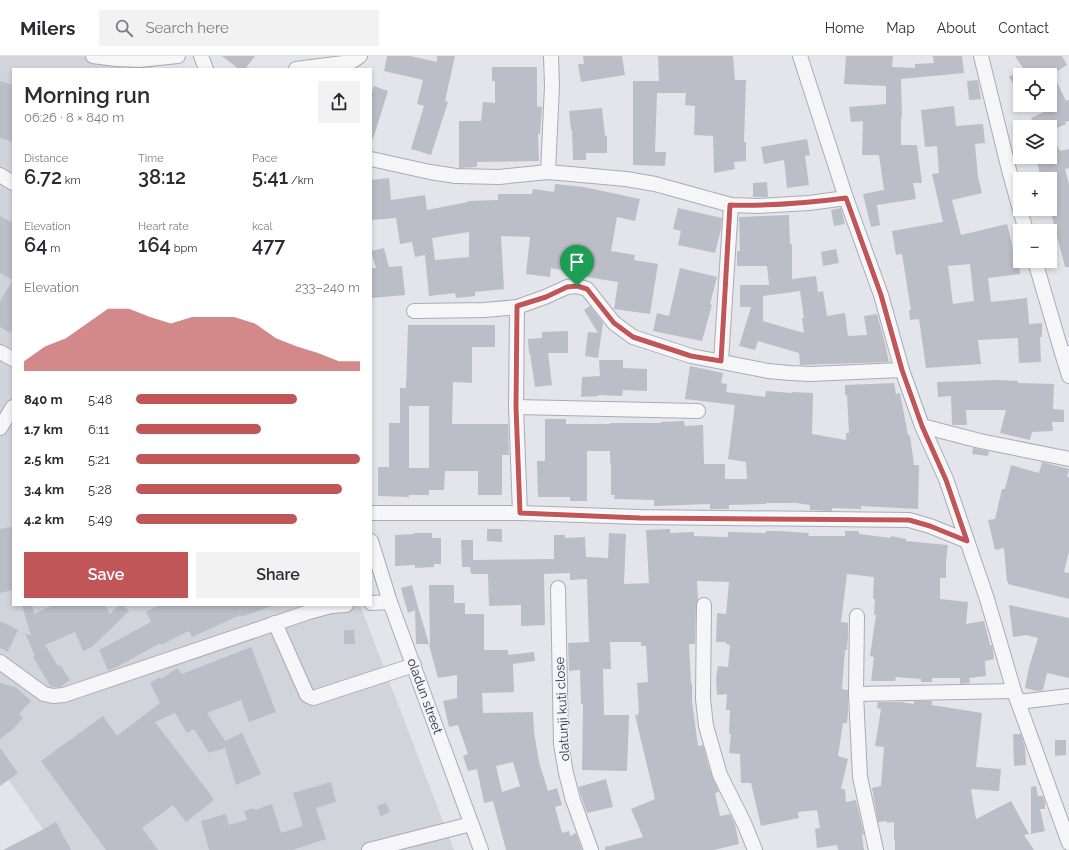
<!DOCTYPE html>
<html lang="en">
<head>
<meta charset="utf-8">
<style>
  :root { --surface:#fff; --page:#f2f2f3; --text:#2b2b33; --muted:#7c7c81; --line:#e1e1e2; --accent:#c15659 }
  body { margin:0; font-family:Raleway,sans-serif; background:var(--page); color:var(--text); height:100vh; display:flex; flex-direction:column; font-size:15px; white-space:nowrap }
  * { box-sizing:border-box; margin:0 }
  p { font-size:13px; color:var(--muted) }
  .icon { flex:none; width:22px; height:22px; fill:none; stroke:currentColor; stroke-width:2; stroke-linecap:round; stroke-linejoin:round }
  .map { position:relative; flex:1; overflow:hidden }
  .panel { position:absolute; left:12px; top:12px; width:360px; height:538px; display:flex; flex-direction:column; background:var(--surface); border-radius:0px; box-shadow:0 2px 6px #0003 }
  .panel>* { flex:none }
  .fabs { position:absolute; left:1013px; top:12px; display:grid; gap:8px }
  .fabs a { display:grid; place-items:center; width:44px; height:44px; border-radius:0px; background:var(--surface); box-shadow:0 2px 6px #0003; font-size:20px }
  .pin { position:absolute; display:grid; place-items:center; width:34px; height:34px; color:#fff; margin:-41px -17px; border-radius:50% 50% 50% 0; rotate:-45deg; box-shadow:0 0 4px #0007 }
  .pin .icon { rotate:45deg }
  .round { display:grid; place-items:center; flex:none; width:42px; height:42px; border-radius:0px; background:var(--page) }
  .overview { display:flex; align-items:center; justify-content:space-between; height:68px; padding:0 12px }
  h1 { font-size:22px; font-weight:600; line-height:30px }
  .metrics { display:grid; grid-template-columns:repeat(3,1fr); gap:6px; height:68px; padding:4px 12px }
  .metrics div { display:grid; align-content:center }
  .metrics b { font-size:20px; font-weight:600 }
  .metrics small { font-size:11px; font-weight:400 }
  .metrics p { font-size:11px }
  .chart { height:112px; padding:8px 12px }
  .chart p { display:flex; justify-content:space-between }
  .chart svg { width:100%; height:72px; margin-top:4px; fill:var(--accent); opacity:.7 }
  .cta { display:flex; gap:8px; margin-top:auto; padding:8px 12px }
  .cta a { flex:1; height:46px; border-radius:0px; background:var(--accent); color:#fff; font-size:16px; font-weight:600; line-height:46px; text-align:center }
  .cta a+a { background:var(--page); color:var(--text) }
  ul { padding:0 12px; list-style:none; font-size:13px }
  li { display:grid; grid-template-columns:64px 48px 1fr; align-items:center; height:30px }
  li i { height:10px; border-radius:5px; background:var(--accent) }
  header { display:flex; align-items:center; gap:24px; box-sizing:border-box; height:56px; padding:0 20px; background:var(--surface); border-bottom:1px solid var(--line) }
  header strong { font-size:19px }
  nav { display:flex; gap:22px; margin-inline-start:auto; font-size:14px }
  .search { width:280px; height:36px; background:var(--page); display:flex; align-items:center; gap:10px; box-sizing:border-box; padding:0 14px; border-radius:0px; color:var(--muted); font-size:15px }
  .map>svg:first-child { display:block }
  .built { fill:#d2d4dc }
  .building { fill:#bbbec6; fill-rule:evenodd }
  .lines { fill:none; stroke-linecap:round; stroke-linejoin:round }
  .minor-casing { stroke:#a9acb4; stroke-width:16 }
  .minor { stroke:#f6f6f9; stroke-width:14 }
  .route-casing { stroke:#fff; stroke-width:8 }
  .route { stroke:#c15659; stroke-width:5 }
  .labels { text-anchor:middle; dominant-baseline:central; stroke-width:3; stroke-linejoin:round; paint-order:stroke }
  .street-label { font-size:13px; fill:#2d3241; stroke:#f3f4f7 }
</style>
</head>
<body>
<header>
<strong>Milers</strong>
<div class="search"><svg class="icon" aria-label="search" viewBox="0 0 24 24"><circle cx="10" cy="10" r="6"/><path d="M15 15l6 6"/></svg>Search here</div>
<nav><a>Home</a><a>Map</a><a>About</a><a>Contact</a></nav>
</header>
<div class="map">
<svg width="1069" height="794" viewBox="0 0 1069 794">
  <rect width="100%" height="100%" fill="#e3e5ea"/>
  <polygon class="built" points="0,0 149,0 154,13 13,13 13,549 360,549 454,794 58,794 0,712"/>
  <g class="building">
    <polygon points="222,0 255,0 245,13 239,13"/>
    <polygon points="387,0 410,0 437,6 437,0 455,0 445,45 448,46 431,99 411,93 424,50 417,48 423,24 384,15"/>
    <polygon points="583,0 622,0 625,19 581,26 578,8 584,8"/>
    <polygon points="658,0 733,0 735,24 746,24 744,86 746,86 746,105 734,106 735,113 714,117 713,80 694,79 695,50 685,49 686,37 657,37 655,96 666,96 665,110 633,109 633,25 659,25"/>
    <polygon points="846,0 893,0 892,11 915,12 915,8 934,7 933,0 962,0 964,17 901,23 902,61 901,61 901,89 917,89 922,127 913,127 916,143 877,149 880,169 871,171 863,138 884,134 879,99 862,99 863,65 851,66 849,51 886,48 886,30 844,28"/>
    <polygon points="1015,0 1062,0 1067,9 1053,18 1066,45 1069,44 1069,65 1065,66 1066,68 1050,75 1060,95 1069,93 1069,112 1065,113 1069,128 1069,211 1065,211 1050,153 1050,123 1041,123 1036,101 1050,101 1050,71 1035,71 1031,62 1050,53 1050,19 1020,19 1020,38 1009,21 1023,12"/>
    <polygon points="492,11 537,11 537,50 542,51 540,78 538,78 539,105 477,106 477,111 459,112 459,65 481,65 483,46 495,47 495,25 492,25"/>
    <polygon points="978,24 981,43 969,44 967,25"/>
    <polygon points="0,25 13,29 13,86 0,82"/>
    <polygon points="374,30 388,35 373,83 371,82 371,39"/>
    <path d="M954 50 956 70 983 68 985 87 975 88 978 121 982 137 952 144 961 179 1007 168 1012 188 1014 204H1019L1020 218 988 222 991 246 1027 242 1029 268 1042 267V281H1040L1041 306 1019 307 1018 282 978 284 981 308 926 312 919 263 910 264 909 254H911L902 198 896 199 892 175 943 166 932 118 939 117 937 90 925 91 921 54ZM970 208 974 245 953 248 948 210Z"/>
    <polygon points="602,52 605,80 607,80 607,97 586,97 586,104 573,104 572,74 571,74 569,55"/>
    <polygon points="807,83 810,99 805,100 809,129 787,132 784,104 764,108 761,91"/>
    <path d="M389 122 391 144 425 139 427 154 468 146V145L498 144V138H532L533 133 554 136 555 128 584 131 640 143 635 165 617 161 611 195 635 199 634 204 658 208 650 258 614 253 618 226 587 221V219L551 212 550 221 526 218 530 181 501 180 504 233 475 236V240L456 242 455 237 429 240 425 199 415 201 412 186 400 188 396 162 371 164V124ZM469 176V201L435 204 432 182Z"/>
    <polygon points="767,126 768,141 753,141 753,127"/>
    <polygon points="678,152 722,162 721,173 715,197 678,189 681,175 673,173"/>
    <polygon points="841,152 845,168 834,170 831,154"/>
    <path d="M789 159 790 188H792V223L816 220 818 236 823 235 827 260 845 257 848 280 867 279 864 260 877 258 885 287 889 306 800 309 799 297 758 285 755 294 739 290 751 251H740V229H769L767 210H737V195H740L739 161ZM800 235 804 262H802L804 277 763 265V240Z"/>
    <polygon points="0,160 13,167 13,272 10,277 0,271 0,245 13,224 0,217"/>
    <polygon points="384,192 389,211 402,210 405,239 371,242 371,212 376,212 371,195"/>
    <polygon points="836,193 839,207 823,210 821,196"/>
    <polygon points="680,212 717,221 710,248 712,249 702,285 653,275 657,257 669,260"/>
    <polygon points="590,250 603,267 598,302 585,300 588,276 598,277 584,254"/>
    <path d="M408 269H495V291H472V327L453 326 452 368H508L509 399H502V439H478V415H445L444 434H429V439H409V441L378 440V411H389V367H400V332H406ZM409 350H429V412H409Z"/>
    <polygon points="568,275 568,297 548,297 552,329 535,331 530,297 529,298 528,283 542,282 542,276"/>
    <polygon points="599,304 623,304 623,312 647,313 647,335 623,334 622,340 598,339 598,340 581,341 582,321 600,320"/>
    <polygon points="690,310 723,317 721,327 727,328 726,336 765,341 766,335 792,337 792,336 813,337 812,378 846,384 846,377 849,377 847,339 845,339 845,329 894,327 896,338 900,337 908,379 910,379 914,409 919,409 918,453 861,450 861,453 832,452 832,455 810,454 810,449 796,447 766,447 766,448 729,449 729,453 710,453 710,448 654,450 654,444 614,443 615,439 611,439 611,407 610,407 610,395 587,395 587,445 570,445 570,441 538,441 537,405 545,405 545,363 566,363 566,368 610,368 610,367 661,367 661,366 684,365 685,370 703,369 704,408 725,408 725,423 747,423 746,406 728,403 735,349 685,343"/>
    <polygon points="998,324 1018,325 1018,327 1054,328 1053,353 1064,354 1064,366 1052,366 1053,375 1032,376 1030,384 1000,377 1006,354 966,354 967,369 952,369 951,340 938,341 937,326"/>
    <polygon points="973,392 989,395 988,400 972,398"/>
    <polygon points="1042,406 1069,413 1067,421 1069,421 1069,496 1064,516 1069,517 1069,543 1008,528 1008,526 1007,526 1004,492 995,494 988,464 995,463 1002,433 1005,433 1011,409 1039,417"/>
    <polygon points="11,471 13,478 13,534 0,537 0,473"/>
    <polygon points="487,473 502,473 502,486 487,485"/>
    <polygon points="670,473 670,477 694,476 694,480 728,481 728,476 766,477 766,475 778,475 809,477 808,480 845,480 845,475 859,475 859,478 891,482 891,480 906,483 906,485 948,489 946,504 946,522 940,522 940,543 968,546 966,568 984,565 990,589 992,589 993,594 994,603 985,605 986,620 969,622 970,627 960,628 960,622 932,622 932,626 921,626 921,623 896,621 895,625 871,625 874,601 870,600 876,559 874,559 875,543 873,543 874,521 847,518 841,566 848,567 848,579 847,594 845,594 842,633 848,634 848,656 847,667 843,667 838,700 848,703 841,733 845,733 846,746 856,744 864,778 862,779 864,794 838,794 837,789 817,792 815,773 820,772 817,754 798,756 799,762 761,770 751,727 741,727 740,698 729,697 731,678 729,678 730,654 726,654 727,638 717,639 716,622 718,610 728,611 730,589 726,588 726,586 716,586 717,557 726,558 729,526 697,525 698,544 696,549 695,588 689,588 691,627 692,627 692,645 698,690 703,689 709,712 719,736 715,737 720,760 730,758 735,768 739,788 714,794 605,794 605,791 643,781 631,753 655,743 635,659 638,659 638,657 639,657 637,627 648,626 646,590 641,590 641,586 610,586 611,613 603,613 604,659 629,659 627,715 582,714 583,648 581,648 580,614 569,615 568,587 589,586 587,523 570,524 570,517 544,518 545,569 521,570 521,549 489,550 488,518 471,518 470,511 462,511 461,484 473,484 473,504 554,503 554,479 565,479 565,482 585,481 586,501 608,502 609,477 626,478 624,528 649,527 646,474"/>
    <polygon points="414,477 432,477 432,482 441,482 441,508 434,508 434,511 415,512 415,509 395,510 395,479 414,478"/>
    <polygon points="412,529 418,551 429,588 416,588 415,554 408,557 401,532"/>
    <path d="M429 529H454V547H465V558H484V594H508V599L534 596 535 605 513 608 514 636 482 637 483 657 533 656 534 676 539 706 548 735 557 732 562 749 555 751 562 777 569 775 570 780 576 777 582 794H506L493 745 484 747 477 713 468 715 463 700 468 698 458 669 449 671 443 645 457 642V619L438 622 429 589 430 588ZM513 706 520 730 502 736 496 710Z"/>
    <polygon points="22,549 32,549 34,558 54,549 105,549 110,558 119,549 123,549 129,555 92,591 83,595 75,576 45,589 58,610 60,609 70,624 60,631 54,631 53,630 51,631 33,601 35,600 25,577 31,580"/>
    <polygon points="160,549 272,549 272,550 241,561 240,559 192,581 189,575 161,589 160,587 117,611 108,614 99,594 151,566 146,556"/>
    <polygon points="1009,549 1069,562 1069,622 1047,617 1043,634 1037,635 1025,632 1029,611 1038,582 1026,579 1013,581"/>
    <polygon points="0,565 18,574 8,596 0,592"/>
    <polygon points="344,574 354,574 355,588 344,588"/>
    <polygon points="251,591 276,656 249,666 241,644 207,657 225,685 242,677 261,718 236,729 225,692 209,697 194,673 187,677 175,657 155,666 213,742 213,745 186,766 173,749 142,772 158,794 106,794 41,705 103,660 117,680 160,647 150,627 160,621 161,623 177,612 182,618"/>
    <polygon points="0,627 17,632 31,645 19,658 23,662 13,673 0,683"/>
    <polygon points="914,645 932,645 932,649 982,657 976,711 1001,713 999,735 971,733 976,763 1011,745 1029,778 1024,779 1034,794 895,794 895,784 894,784 894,766 887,767 887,765 878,766 872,732 881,730 884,691 875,690 881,653 877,652 878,646 901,646 914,648"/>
    <polygon points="1013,678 1021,678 1025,691 1026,709 1014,710"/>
    <polygon points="1055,684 1066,684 1066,699 1055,700"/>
    <polygon points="0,692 18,717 0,730"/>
    <polygon points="606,723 613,751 587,757 578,731"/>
    <polygon points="331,726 336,746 316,752 326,783 292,794 209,794 201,765 226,758 229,769 247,764 244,755 254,752 255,754 272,748 281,777 303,770 293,737"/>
    <polygon points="1036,730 1038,740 1043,740 1045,746 1045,753 1040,753 1045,775 1031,778 1031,731"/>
    <polygon points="386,747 390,756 381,760 377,750"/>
    <polygon points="56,766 71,794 3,794 44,773"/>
  </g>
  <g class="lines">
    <g class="minor-casing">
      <g id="minor">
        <polyline points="93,0 116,3 139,4 178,0"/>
        <polyline points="201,0 206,13"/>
        <polyline points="800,0 846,142 881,239 902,314 922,370 946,423 987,543 1014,635 1069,787"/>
        <polyline points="981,0 1009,114 1026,175"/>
        <polyline points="296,13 351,6 360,0"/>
        <polyline points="371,103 430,116 456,120 499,121 548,116 626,123 655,128 731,149 758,150 809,147 846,142"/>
        <polyline points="548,116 552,30 551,0"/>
        <polyline points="0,119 13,127"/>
        <polyline points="1035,205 1062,297"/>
        <polyline points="414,255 485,254 517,251"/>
        <polyline points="0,296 13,303"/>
        <polyline points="1069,297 1062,297 1069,320"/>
        <polyline points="721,305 731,149"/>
        <polyline points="516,351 698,355"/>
        <polyline points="922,370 980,385 1069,403"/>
        <polyline points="0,372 13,351"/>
        <polyline points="371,457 520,457 640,461 909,464 930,470 967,485"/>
        <polyline points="520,457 516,351 517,251 545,241 567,231 577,230 587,233 614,267 633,281 691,300 768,315 790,317 810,318 902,314"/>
        <polyline points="371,485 390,546 481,794"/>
        <polyline points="558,532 561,688 566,717 573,744 591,794"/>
        <polyline points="371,547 390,546"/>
        <polyline points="704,549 703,643 706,670 720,719 744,767 755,794"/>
        <polyline points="857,560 856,638 860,721 876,794"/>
        <polyline points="275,567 307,639 313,642 414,609"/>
        <polyline points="0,606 44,638 53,640 64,639 309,556 331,550 346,549"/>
        <polyline points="856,638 1014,635"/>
        <polyline points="1018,646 1069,640"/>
        <polyline points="369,794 471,768"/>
      </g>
    </g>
    <use href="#minor" class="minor"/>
  </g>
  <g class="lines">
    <g class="route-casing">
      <path id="route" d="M846 142 881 239 902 314 922 370 946 424 967 485 930 470 909 464 640 462 520 457 516 351 517 250 546 241 567 231 577 230 587 233 614 267 633 281 691 300 721 305 730 149C769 150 808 147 846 142Z"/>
    </g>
    <use href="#route" class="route"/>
  </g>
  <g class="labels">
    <g class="street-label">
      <text transform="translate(425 640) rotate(70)">oladun street</text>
      <text transform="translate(562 653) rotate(-93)">olatunji kuti close</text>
    </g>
  </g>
</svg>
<div class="fabs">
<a><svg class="icon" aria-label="locate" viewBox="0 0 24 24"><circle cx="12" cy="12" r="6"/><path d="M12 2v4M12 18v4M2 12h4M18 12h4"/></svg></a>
<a><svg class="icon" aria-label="layers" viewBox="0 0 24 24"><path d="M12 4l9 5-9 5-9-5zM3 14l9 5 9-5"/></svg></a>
<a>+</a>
<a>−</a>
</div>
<div class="pin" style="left:577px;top:230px;background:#1e9e55"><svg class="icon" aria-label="arrive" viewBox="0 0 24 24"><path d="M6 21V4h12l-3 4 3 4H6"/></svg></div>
<section class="panel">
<div class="overview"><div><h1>Morning run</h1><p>06:26 · 8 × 840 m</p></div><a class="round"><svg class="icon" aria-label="share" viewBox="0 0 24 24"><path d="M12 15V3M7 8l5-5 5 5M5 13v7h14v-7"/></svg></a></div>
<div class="metrics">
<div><p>Distance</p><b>6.72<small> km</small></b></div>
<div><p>Time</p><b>38:12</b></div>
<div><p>Pace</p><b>5:41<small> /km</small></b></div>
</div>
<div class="metrics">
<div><p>Elevation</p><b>64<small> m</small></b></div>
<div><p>Heart rate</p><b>164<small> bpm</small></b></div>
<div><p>kcal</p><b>477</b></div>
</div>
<div class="chart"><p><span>Elevation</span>233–240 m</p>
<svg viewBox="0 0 160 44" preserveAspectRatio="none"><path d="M0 44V38L10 29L20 24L30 15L40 6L50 6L60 11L70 15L80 11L90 11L100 11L110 15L120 24L130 29L140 33L150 38L160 38V44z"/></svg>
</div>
<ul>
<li><b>840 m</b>5:48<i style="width:72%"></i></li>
<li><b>1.7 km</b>6:11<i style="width:56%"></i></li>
<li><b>2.5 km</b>5:21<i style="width:100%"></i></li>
<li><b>3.4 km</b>5:28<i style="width:92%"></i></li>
<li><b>4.2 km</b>5:49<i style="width:72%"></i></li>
</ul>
<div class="cta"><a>Save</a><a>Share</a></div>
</section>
</div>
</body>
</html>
